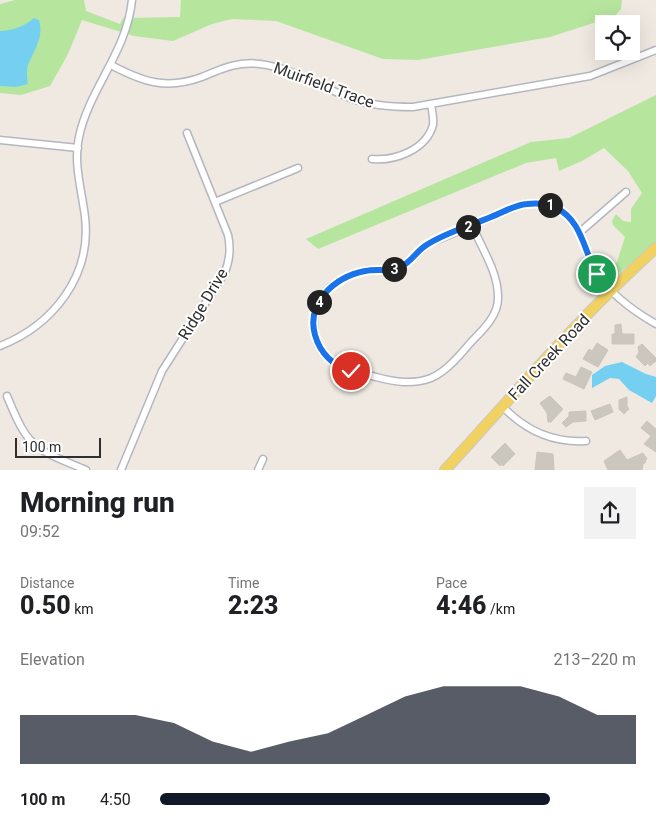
<!DOCTYPE html>
<html lang="en">
<head>
<meta charset="utf-8">
<style>
  :root { --surface:#fff; --page:#f2f2f2; --text:#202124; --muted:#757577; --accent:#111827 }
  body { margin:0; font-family:Roboto,sans-serif; background:var(--page); color:var(--text); height:100vh; display:flex; flex-direction:column; font-size:19px; white-space:nowrap }
  * { box-sizing:border-box; margin:0 }
  p { font-size:16px; color:var(--muted) }
  .icon { flex:none; width:28px; height:28px; fill:none; stroke:currentColor; stroke-width:2; stroke-linecap:round; stroke-linejoin:round }
  .map { position:relative; height:470px; overflow:hidden }
  .side { display:flex; flex-direction:column; background:var(--surface); flex:1 }
  .side>* { flex:none }
  .buttons { position:absolute; left:595px; top:15px; display:grid; gap:10px }
  .buttons a { display:grid; place-items:center; width:45px; height:45px; border-radius:0px; background:var(--surface); box-shadow:0 5px 20px #0002; font-size:25px }
  .scale { position:absolute; left:15px; bottom:12px; width:86px; box-sizing:border-box; padding-left:5px; border:2px solid #2e2e2e; border-top:0; font-size:14px; line-height:18px; white-space:nowrap; color:#2e2e2e; -webkit-text-stroke:4px #fff; paint-order:stroke }
  .pin { position:absolute; display:grid; place-items:center; width:42px; height:42px; color:#fff; margin:-21px; border:2px solid #fff; border-radius:50%; box-shadow:0 1px 5px #0007 }
  .km { position:absolute; width:25px; height:25px; margin:-12px; border-radius:50%; background:#222; color:#fff; font-size:14px; line-height:25px; text-align:center }
  .round { display:grid; place-items:center; flex:none; width:52px; height:52px; border-radius:0px; background:var(--page) }
  .summary { display:flex; align-items:center; justify-content:space-between; height:85px; padding:0 20px }
  h1 { font-size:28px; font-weight:800; line-height:38px }
  .metrics { display:grid; grid-template-columns:repeat(3,1fr); gap:8px; height:85px; padding:5px 20px }
  .metrics div { display:grid; align-content:center }
  .metrics b { font-size:25px; font-weight:800 }
  .metrics small { font-size:14px; font-weight:400 }
  .metrics p { font-size:14px }
  .chart { height:140px; padding:10px 20px }
  .chart p { display:flex; justify-content:space-between }
  .chart svg { width:100%; height:90px; margin-top:5px; fill:var(--accent); opacity:.7 }
  ul { padding:0 20px; list-style:none; font-size:16px }
  li { display:grid; grid-template-columns:80px 60px 1fr; align-items:center; height:38px }
  li i { height:12px; border-radius:6px; background:var(--accent) }
  .map>svg:first-child { display:block }
  .green { fill:#b6e59e }
  .water { fill:#75cff0 }
  .building { fill:#cbc7bf; stroke:#cbc5ba }
  .lines { fill:none; stroke-linecap:round; stroke-linejoin:round }
  .minor-casing { stroke:#b4b7c1; stroke-width:9 }
  .primary-casing { stroke:#c9c9c9; stroke-width:12 }
  .minor { stroke:#fff; stroke-width:6 }
  .primary { stroke:#f2d163; stroke-width:10 }
  .route-casing { stroke:#fff; stroke-width:10 }
  .route { stroke:#1a73e8; stroke-width:6 }
  .labels { text-anchor:middle; dominant-baseline:central; stroke-width:4; stroke-linejoin:round; paint-order:stroke }
  .street-label { font-size:16px; fill:#2e2e2e; stroke:#fff }
</style>
</head>
<body>
<div class="map">
<svg width="656" height="470" viewBox="0 0 656 470">
  <rect width="100%" height="100%" fill="#efe9e1"/>
  <g class="green">
    <polygon points="15,0 84,0 86,11 120,24 123,18 180,17 181,0 622,0 621,9 615,16 550,37 418,60 383,59 276,21 232,19 212,24 173,41 134,36 82,20 68,54 50,86 21,95 0,93 0,4"/>
    <polygon points="656,95 656,242 617,275 611,272 610,268 617,262 625,237 613,225 612,221 616,214 623,221 631,222 631,209 642,193 628,171 604,148 582,161 559,171 556,158 526,163 318,249 306,239 531,142 569,138"/>
  </g>
  <g class="water">
    <path d="M34 18 39 20C44 36 35 49 29 63 26 68 27 78 28 84L16 87 0 86V31C12 31 25 26 34 18Z"/>
    <polygon points="622,362 646,374 656,377 656,396 652,403 629,390 619,379 610,378 592,388 592,375 605,366"/>
  </g>
  <g class="building">
    <polygon points="621,324 622,334 634,334 634,344 612,344 612,334 615,334 615,325"/>
    <polygon points="597,343 608,350 598,367 583,359 589,349 592,351"/>
    <polygon points="642,344 656,358 656,361 650,366 648,363 645,366 636,357 639,352 638,347"/>
    <polygon points="581,367 592,372 584,389 563,379 566,373 576,377"/>
    <polygon points="550,396 563,409 551,422 548,422 547,413 540,403"/>
    <polygon points="627,397 627,406 629,409 624,414 619,409 619,400"/>
    <polygon points="610,404 613,412 595,420 591,411"/>
    <polygon points="586,411 586,421 573,422 566,427 562,423 569,416 569,412"/>
    <polygon points="647,421 656,429 656,452 644,444 651,436 641,428"/>
    <polygon points="505,443 515,454 503,466 501,464 500,466 491,457"/>
    <polygon points="620,450 627,460 643,453 647,459 645,460 646,462 643,464 642,470 608,470 604,461"/>
    <polygon points="537,452 553,454 554,470 535,470"/>
  </g>
  <g class="lines">
    <g class="minor-casing">
      <g id="minor">
        <path d="M111 65C143 82 166 90 202 77 221 69 238 61 260 64 293 68 322 88 353 99 372 106 393 107 413 107L590 76 656 50"/>
        <polyline points="0,140 78,148"/>
        <path d="M372 159C395 161 426 150 433 125 434 118 432 111 431 105"/>
        <polyline points="215,202 298,168"/>
        <path d="M472 225C481 247 498 272 498 296 499 314 485 328 473 340 461 353 448 371 431 378 412 385 395 382 376 377 345 370 314 362 314 324 314 311 319 298 328 289 337 280 355 272 368 270 379 269 388 272 398 268 411 263 418 250 430 243L520 205C545 199 570 210 580 234 586 247 589 262 597 274 611 294 635 312 656 324"/>
        <polyline points="580,232 626,192"/>
        <path d="M0 346C53 325 92 276 85 217 82 191 73 163 79 137 89 89 127 52 132 0"/>
        <path d="M7 396C29 450 34 448 86 470"/>
        <path d="M503 407C526 431 553 443 586 441"/>
        <path d="M121 470 162 371 224 274C230 261 231 249 228 235L187 133"/>
        <polyline points="258,470 263,459"/>
      </g>
    </g>
    <g class="primary-casing">
      <path id="primary" d="M445 470C514 395 580 316 656 248"/>
    </g>
    <use href="#minor" class="minor"/>
    <use href="#primary" class="primary"/>
  </g>
  <g class="lines">
    <g class="route-casing">
      <path id="route" d="M351 371C333 366 320 353 315 335 306 302 335 277 365 271 378 268 390 273 402 266 411 262 416 252 425 246 444 233 470 226 491 217 502 213 514 205 527 204 537 203 547 203 556 208 582 220 584 252 597 274"/>
    </g>
    <use href="#route" class="route"/>
  </g>
  <g class="labels">
    <g class="street-label">
      <text transform="translate(324 85) rotate(20)">Muirfield Trace</text>
      <text transform="translate(203 304) rotate(-59)">Ridge Drive</text>
      <text transform="translate(549 357) rotate(-47)">Fall Creek Road</text>
    </g>
  </g>
</svg>
<div class="buttons">
<a><svg class="icon" aria-label="locate" viewBox="0 0 24 24"><circle cx="12" cy="12" r="6"/><path d="M12 2v4M12 18v4M2 12h4M18 12h4"/></svg></a>
</div>
<div class="scale">100 m</div>
<div class="pin" style="left:597px;top:274px;background:#1e9e55"><svg class="icon" aria-label="arrive" viewBox="0 0 24 24"><path d="M6 21V4h12l-3 4 3 4H6"/></svg></div>
<div class="pin" style="left:351px;top:371px;background:#d93025"><svg class="icon" aria-label="check" viewBox="0 0 24 24"><path d="M5 12l5 5 9-10"/></svg></div>
<b class="km" style="left:550px;top:205px">1</b>
<b class="km" style="left:468px;top:227px">2</b>
<b class="km" style="left:394px;top:269px">3</b>
<b class="km" style="left:319px;top:302px">4</b>
</div>
<section class="side">
<div class="summary"><div><h1>Morning run</h1><p>09:52</p></div><a class="round"><svg class="icon" aria-label="share" viewBox="0 0 24 24"><path d="M12 15V3M7 8l5-5 5 5M5 13v7h14v-7"/></svg></a></div>
<div class="metrics">
<div><p>Distance</p><b>0.50<small> km</small></b></div>
<div><p>Time</p><b>2:23</b></div>
<div><p>Pace</p><b>4:46<small> /km</small></b></div>
</div>
<div class="chart"><p><span>Elevation</span>213–220 m</p>
<svg viewBox="0 0 160 44" preserveAspectRatio="none"><path d="M0 44V20L10 20L20 20L30 20L40 24L50 33L60 38L70 33L80 29L90 20L100 11L110 6L120 6L130 6L140 11L150 20L160 20V44z"/></svg>
</div>
<ul>
<li><b>100 m</b>4:50<i style="width:82%"></i></li>
</ul>
</section>
</body>
</html>
